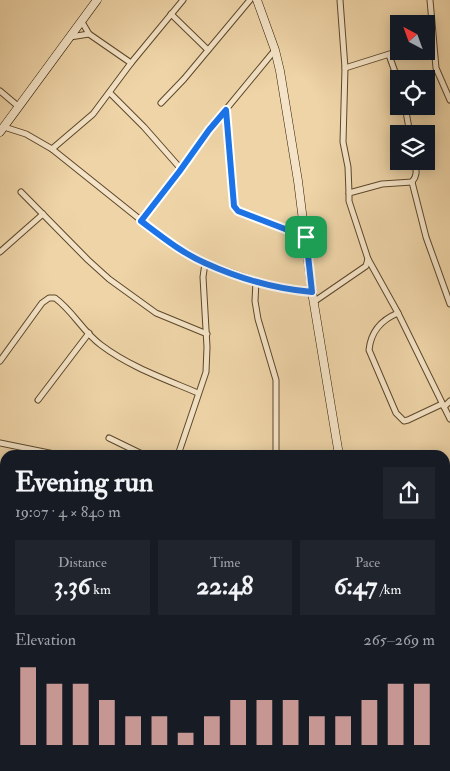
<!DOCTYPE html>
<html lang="en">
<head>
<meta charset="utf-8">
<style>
  :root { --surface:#171b24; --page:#20242c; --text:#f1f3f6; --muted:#9ea1a6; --accent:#c59692 }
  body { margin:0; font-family:"IM FELL Double Pica",serif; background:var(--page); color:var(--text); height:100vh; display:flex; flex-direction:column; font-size:19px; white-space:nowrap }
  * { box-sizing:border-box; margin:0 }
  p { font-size:16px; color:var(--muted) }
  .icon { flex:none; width:28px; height:28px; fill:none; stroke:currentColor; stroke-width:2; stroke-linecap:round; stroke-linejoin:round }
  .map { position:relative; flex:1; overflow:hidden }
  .details { position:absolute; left:0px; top:450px; width:450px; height:321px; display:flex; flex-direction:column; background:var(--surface); border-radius:15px 15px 0 0; box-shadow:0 2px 12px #0003 }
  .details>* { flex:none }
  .needle { width:32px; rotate:319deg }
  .tools { position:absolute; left:390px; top:15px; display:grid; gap:10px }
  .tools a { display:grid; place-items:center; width:45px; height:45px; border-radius:0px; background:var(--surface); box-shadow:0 2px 12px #0003; font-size:25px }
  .pin { position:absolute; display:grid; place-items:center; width:42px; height:42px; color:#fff; margin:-21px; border-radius:10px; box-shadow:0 2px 8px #0006 }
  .round { display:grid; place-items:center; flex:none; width:52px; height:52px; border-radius:0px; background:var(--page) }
  .overview { display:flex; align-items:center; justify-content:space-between; height:85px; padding:0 15px }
  h1 { font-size:28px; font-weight:800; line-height:38px }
  .stats { display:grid; grid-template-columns:repeat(3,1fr); gap:8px; height:85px; padding:5px 15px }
  .stats div { display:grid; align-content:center; border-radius:0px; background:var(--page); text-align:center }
  .stats b { font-size:25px; font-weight:800 }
  .stats small { font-size:14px; font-weight:400 }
  .stats p { font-size:14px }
  .chart { height:140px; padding:10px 15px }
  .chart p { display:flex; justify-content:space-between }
  .chart svg { width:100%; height:90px; margin-top:5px; stroke:var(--accent); stroke-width:6 }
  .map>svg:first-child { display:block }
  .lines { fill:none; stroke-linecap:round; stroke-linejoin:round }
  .street-casing { stroke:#5c472b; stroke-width:7 }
  .secondary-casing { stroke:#2c1802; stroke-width:9 }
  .street { stroke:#f4e3c6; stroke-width:5 }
  .secondary { stroke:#f4e3c6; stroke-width:8 }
  .route-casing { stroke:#fff; stroke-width:10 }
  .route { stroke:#1a73e8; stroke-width:6 }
</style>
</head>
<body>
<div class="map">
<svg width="450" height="771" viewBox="0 0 450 771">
  <rect width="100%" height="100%" fill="#eed4a7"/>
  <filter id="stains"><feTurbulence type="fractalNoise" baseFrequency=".004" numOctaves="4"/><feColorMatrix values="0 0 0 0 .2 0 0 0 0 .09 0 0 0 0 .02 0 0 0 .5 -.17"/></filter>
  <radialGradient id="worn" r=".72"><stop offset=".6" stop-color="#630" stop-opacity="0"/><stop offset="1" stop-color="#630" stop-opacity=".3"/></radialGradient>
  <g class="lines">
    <g class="street-casing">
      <g id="street">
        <polyline points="340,0 345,68 343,142 348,167 349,193"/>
        <polyline points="430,0 436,68 450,100"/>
        <polyline points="171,14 208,50"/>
        <polyline points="82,22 89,34"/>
        <polyline points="70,37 89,34 131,63"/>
        <polyline points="389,55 399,83"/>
        <polyline points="345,68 399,51"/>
        <polyline points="0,91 19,107"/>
        <polyline points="110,93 144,127 181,169"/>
        <polyline points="161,103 184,79 250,0"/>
        <polyline points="405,106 410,134"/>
        <polyline points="226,110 234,207 238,211 306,237"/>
        <polyline points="4,127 26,134 52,149 162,237 205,263 256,281 287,290 312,292"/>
        <polyline points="52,149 93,114 131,63 183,0"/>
        <polyline points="412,182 426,237 450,304"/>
        <path d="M412 182C418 175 416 170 415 161"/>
        <polyline points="21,192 88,260 109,279 156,313 207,334"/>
        <polyline points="141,221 179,172 209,130 275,50"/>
        <polyline points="0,252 43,214"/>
        <polyline points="368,259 398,313 450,419"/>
        <polyline points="256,281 255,301 258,319 276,380 276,455"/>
        <polyline points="315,301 366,266 368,259 349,201 349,193 382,184 412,182"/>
        <path d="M398 313C381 320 371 331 369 350L396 413 404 421 408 420 442 404"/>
        <path d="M0 361 42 303 49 298H55C73 311 83 332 101 345 130 367 165 379 198 393"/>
        <polyline points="38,400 89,333"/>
        <polyline points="444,407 450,401"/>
        <polyline points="109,438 144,455"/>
        <polyline points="0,443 59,455"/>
        <polyline points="178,455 206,372 207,347 203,277 205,263"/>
        <polyline points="445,528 450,529"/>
        <polyline points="0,541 5,537"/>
        <polyline points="0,576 5,582"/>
        <polyline points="0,620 5,615"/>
        <polyline points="0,664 5,669"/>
        <polyline points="445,670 450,667"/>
        <polyline points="445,747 450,747"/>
        <polyline points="50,766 54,771"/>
        <polyline points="284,766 286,771"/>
        <polyline points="40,771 48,766"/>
        <polyline points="194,771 206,766"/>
      </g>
    </g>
    <g class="secondary-casing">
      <g id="secondary">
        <polyline points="257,0 275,50 280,71 298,181 312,292 339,455"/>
        <polyline points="0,132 97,0"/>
        <polyline points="384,766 385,771"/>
      </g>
    </g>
    <use href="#street" class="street"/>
    <use href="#secondary" class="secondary"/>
  </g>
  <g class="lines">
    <g class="route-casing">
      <path id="route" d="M226 110 234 206 238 211 306 237 312 292C277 289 238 278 205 263 182 253 161 236 141 221L179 172 209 130Z"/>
    </g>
    <use href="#route" class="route"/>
  </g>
  <rect width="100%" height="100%" filter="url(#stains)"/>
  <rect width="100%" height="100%" fill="url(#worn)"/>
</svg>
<div class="tools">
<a><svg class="needle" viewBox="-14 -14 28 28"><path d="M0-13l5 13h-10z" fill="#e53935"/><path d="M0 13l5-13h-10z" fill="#9ea1a6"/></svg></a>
<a><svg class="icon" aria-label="locate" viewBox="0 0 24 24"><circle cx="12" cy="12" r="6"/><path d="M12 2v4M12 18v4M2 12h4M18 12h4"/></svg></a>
<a><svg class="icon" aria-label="layers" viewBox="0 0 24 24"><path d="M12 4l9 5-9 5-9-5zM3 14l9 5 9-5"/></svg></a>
</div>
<div class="pin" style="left:306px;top:237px;background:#1e9e55"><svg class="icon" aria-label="arrive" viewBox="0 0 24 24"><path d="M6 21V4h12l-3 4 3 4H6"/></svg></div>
<section class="details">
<div class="overview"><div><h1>Evening run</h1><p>19:07 · 4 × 840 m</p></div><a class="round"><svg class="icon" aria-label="share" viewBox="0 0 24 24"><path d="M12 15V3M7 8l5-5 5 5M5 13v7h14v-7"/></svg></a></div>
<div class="stats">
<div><p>Distance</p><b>3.36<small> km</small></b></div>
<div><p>Time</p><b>22:48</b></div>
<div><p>Pace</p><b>6:47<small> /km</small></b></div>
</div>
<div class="chart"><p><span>Elevation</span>265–269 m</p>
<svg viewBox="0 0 160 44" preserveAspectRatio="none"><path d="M5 44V6M15 44V14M25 44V14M35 44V22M45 44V30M55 44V30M65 44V38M75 44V30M85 44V22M95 44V22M105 44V22M115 44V30M125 44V30M135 44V22M145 44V14M155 44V14"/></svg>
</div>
</section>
</div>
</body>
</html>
